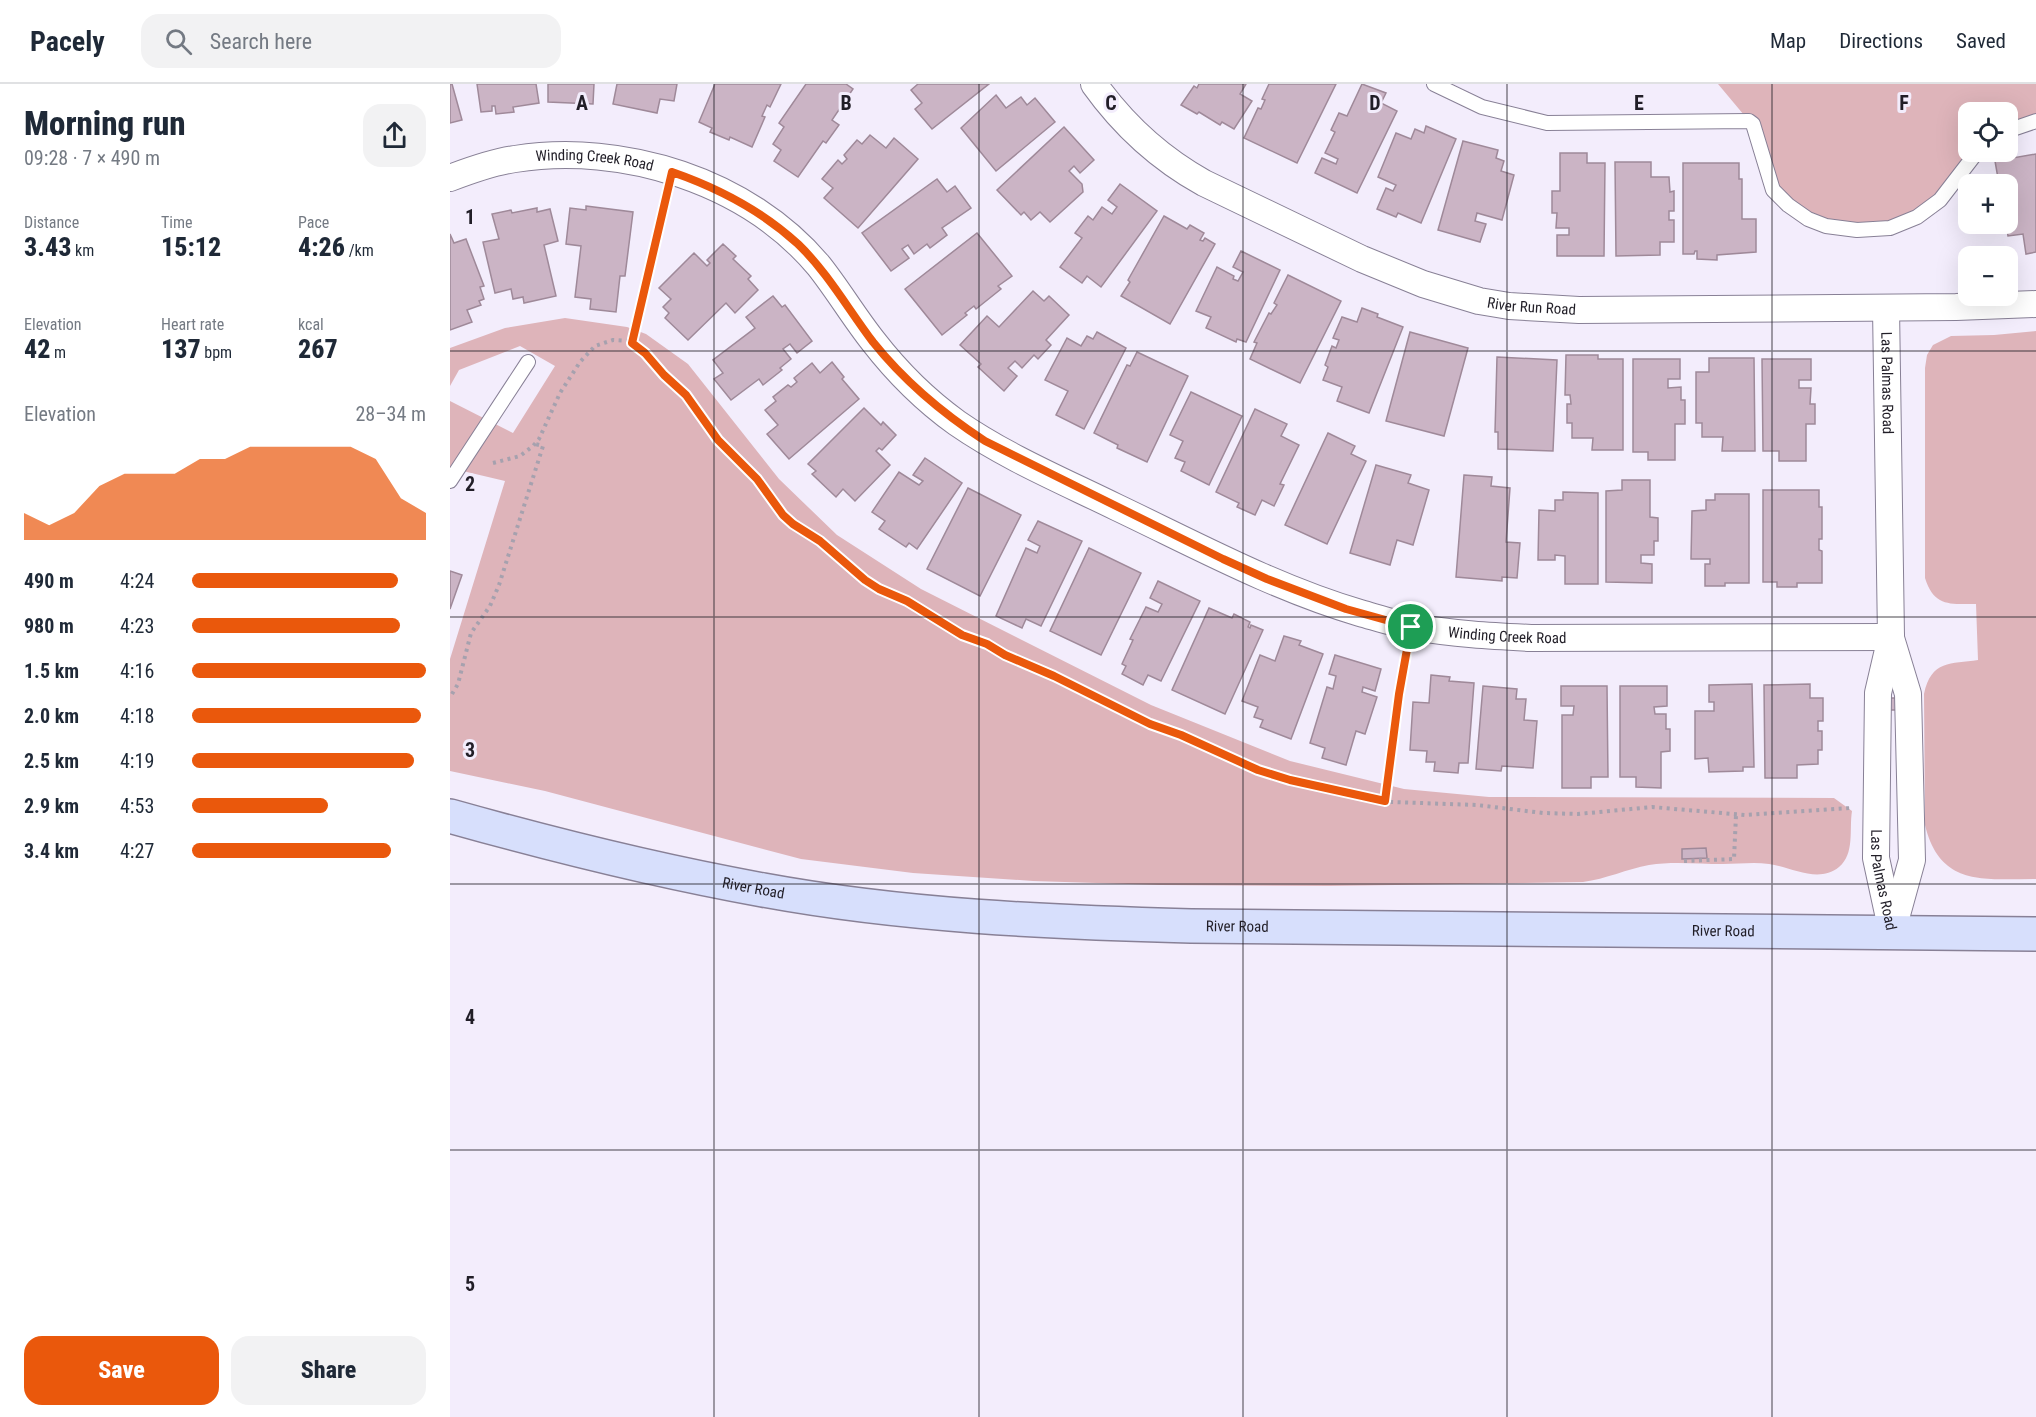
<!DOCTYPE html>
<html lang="en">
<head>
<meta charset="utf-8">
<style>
  :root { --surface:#fff; --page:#f2f2f3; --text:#1f2937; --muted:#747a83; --line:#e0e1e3; --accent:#ea580c }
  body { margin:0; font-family:"Roboto Condensed",sans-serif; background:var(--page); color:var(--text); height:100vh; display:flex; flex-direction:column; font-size:22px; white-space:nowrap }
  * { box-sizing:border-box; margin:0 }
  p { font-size:20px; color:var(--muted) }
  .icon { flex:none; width:33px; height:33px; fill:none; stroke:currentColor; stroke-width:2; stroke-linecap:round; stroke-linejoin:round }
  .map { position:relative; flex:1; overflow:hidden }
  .side { display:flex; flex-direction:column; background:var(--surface); width:450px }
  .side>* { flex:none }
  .fabs { position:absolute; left:1508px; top:18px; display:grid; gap:12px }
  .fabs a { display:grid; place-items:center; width:60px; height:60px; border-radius:12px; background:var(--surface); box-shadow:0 6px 24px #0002; font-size:30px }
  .pin { position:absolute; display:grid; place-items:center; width:51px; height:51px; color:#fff; margin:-26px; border:3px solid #fff; border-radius:50%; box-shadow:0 2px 6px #0007 }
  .round { display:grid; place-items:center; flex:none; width:63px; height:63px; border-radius:18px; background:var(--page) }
  .head { display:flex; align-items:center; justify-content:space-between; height:102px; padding:0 24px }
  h1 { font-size:33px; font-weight:800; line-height:45px }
  .metrics { display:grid; grid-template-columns:repeat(3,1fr); gap:9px; height:102px; padding:6px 24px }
  .metrics div { display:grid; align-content:center }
  .metrics b { font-size:26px; font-weight:800 }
  .metrics small { font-size:16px; font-weight:400 }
  .metrics p { font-size:16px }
  .chart { height:168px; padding:12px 24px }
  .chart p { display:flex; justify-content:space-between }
  .chart svg { width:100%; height:108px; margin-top:6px; fill:var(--accent); opacity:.7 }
  .cta { display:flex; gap:12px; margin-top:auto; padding:12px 24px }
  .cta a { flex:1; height:69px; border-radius:18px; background:var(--accent); color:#fff; font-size:24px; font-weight:800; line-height:69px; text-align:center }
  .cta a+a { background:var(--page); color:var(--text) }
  ul { padding:0 24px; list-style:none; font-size:20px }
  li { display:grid; grid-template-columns:96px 72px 1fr; align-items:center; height:45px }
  li i { height:15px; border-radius:8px; background:var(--accent) }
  header { display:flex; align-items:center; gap:36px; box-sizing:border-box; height:84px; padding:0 30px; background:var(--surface); border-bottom:2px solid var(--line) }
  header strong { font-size:28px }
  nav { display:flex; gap:33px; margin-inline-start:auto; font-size:21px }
  .search { width:420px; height:54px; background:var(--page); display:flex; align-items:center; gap:15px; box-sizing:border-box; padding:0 21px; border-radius:18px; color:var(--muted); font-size:22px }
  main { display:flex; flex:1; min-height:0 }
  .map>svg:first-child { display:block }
  .green { fill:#deb4ba }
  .building { fill:#cbb4c5; stroke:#9f8999; stroke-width:1.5 }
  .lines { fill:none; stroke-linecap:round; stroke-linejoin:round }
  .lane-casing { stroke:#888096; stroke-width:16 }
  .street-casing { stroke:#888096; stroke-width:28 }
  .secondary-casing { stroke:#888096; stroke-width:36 }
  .path { stroke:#a6a1ae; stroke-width:4; stroke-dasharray:3 4.5; stroke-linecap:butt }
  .lane { stroke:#fff; stroke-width:14 }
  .street { stroke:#fff; stroke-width:26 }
  .secondary { stroke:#d7dffc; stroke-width:33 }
  .route-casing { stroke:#fff; stroke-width:12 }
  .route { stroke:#ea580c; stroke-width:8 }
  .grid { fill:none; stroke:#211e27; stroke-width:1.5; stroke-opacity:0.55 }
  .labels { text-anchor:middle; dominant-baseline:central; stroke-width:6; stroke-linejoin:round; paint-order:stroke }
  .street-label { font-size:15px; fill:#211e27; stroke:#f3edfc }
  .grid-label { font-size:20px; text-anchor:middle; font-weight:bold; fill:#211e27; stroke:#f3edfc; stroke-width:6; stroke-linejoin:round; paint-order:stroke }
</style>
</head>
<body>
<header>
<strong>Pacely</strong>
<div class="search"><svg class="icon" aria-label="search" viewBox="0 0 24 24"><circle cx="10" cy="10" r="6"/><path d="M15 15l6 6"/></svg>Search here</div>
<nav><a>Map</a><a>Directions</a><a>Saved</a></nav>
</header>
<main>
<section class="side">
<div class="head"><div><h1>Morning run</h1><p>09:28 · 7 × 490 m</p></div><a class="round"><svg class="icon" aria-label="share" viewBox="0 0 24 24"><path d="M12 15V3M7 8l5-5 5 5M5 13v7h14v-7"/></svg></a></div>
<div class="metrics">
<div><p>Distance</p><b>3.43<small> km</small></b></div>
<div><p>Time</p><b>15:12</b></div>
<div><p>Pace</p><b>4:26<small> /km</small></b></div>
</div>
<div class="metrics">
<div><p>Elevation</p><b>42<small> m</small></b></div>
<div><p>Heart rate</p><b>137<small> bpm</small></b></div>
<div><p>kcal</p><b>267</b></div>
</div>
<div class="chart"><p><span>Elevation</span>28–34 m</p>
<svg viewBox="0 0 160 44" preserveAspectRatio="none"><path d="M0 44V33L10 38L20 33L30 22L40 17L50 17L60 17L70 11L80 11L90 6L100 6L110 6L120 6L130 6L140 11L150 27L160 33V44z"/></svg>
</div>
<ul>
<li><b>490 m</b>4:24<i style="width:88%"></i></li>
<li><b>980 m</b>4:23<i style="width:89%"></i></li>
<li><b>1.5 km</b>4:16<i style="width:100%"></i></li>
<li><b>2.0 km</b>4:18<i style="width:98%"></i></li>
<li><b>2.5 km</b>4:19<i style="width:95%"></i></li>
<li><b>2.9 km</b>4:53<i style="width:58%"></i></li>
<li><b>3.4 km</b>4:27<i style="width:85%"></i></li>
</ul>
<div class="cta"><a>Save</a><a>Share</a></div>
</section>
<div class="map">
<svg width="1586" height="1333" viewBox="0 0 1586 1333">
  <rect width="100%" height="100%" fill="#f3edfc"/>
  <g class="green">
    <polygon points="1268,0 1586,0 1586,37 1557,47 1557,28 1518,28 1518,68 1527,68 1490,116 1440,144 1376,142 1323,106 1299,37"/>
    <path d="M115 234 177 243 196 250 238 280 329 395 387 451 471 505 701 621 840 677 954 705 1039 713 1384 714 1402 727C1399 745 1405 770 1389 783 1368 800 1342 783 1319 780 1304 778 1288 780 1273 780 1248 780 1223 777 1199 781 1177 785 1156 795 1133 798L880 802 710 801 583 797 463 789 351 775 95 707 0 687V575L55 397 0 384V317L63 349 105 282 70 262 9 286 0 302V264L55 244Z"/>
    <path d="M1586 247V795C1534 795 1490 803 1475 741L1474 610C1481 576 1501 580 1528 576L1526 520C1500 520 1484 523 1475 494V284L1477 271 1483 261 1501 252 1544 251Z"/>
  </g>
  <g class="building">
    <polygon points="0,0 2,0 12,36 0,39"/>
    <polygon points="27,0 86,0 89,19 63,23 64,28 46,30 45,22 42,22 42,27 31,28"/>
    <polygon points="98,0 144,0 143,20 98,18"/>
    <polygon points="167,0 227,0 224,17 210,15 207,29 163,20"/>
    <polygon points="265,0 331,0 320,23 317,21 312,32 315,33 302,63 280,53 279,56 260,48 262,44 249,38"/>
    <polygon points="356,0 396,0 403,5 382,36 389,41 376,59 373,57 348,93 324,77 331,66 323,60 334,43 329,39"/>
    <polygon points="468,0 539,0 482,45 465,25 472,19 461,6"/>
    <polygon points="749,0 796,0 790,10 802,17 784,45 772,38 770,41 749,28 747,30 731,21 744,2 747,4"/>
    <polygon points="819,0 886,0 847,79 794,54 808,24 811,25 815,16 812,15"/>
    <polygon points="912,0 936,9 931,19 947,27 907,109 865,89 872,74 886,80 888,75 875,69 885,48 881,46 889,29 897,32"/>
    <polygon points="546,11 556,24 571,13 577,21 585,14 605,38 546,87 511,44"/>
    <polygon points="976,42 1006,55 971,139 948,129 946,133 927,125 936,104 943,107 946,101 928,93 946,49 961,55 965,45 974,49"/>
    <polygon points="614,43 644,76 630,89 624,82 619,87 632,100 633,108 600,138 590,128 581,136 574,128 571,131 547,106"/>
    <polygon points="420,51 436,64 444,54 468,75 408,144 374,114 383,104 372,95 388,76 392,80 397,75 394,71 407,56 412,60"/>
    <polygon points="1013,57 1048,66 1046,74 1054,77 1051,87 1064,91 1052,136 1027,129 1025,137 1036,140 1030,158 988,146"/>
    <polygon points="1110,69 1137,69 1137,79 1155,79 1154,172 1107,172 1107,151 1119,151 1119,144 1106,144 1107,129 1102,129 1102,107 1110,107"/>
    <polygon points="1586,70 1586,168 1576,170 1573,150 1558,152 1556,140 1557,100 1549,100 1545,77"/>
    <polygon points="1165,78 1201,78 1201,93 1219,93 1220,108 1224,107 1224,127 1219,127 1219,136 1224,136 1224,158 1210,158 1210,171 1166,172"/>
    <polygon points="1233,79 1289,79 1289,95 1292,95 1292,135 1306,135 1306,168 1267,171 1267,176 1247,175 1247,167 1245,167 1244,170 1233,170"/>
    <polygon points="487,95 497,108 505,102 521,124 492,144 497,151 480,164 477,160 464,170 458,161 452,165 459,174 441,187 412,149"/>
    <polygon points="670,100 707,127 651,203 637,192 632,199 610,183 632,154 625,149 638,132 643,136 652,123 662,130 667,123 658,116"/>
    <polygon points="136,122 183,128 175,192 170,192 166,228 140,225 141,215 125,213 131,162 116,160 120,124 136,126"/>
    <polygon points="87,124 87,128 100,125 108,157 94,161 106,212 74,219 73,213 63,215 61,205 45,209 33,158 49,155 42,130 61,126 62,129"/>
    <polygon points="714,132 737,145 740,141 754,149 750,156 753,157 755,154 765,160 720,240 671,212 680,198 678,196"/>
    <polygon points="527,149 562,192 548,202 551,205 526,225 524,222 515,229 517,231 492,251 455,205"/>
    <polygon points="0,150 4,159 16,155 34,202 30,203 34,215 29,217 31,221 17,226 22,238 0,246"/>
    <polygon points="273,160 286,172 283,175 301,192 298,195 308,206 285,229 276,219 238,256 215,234 219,229 213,223 221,215 209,204 244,169 257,182 260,179 257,176"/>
    <polygon points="791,167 830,186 796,258 787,255 786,258 756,244 761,233 746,227 767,183 784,192 783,195 788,197 793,188 783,183"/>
    <polygon points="838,191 891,217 850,299 800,275 807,259 804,258 819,229 821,230 827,221 824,219"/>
    <polygon points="583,207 594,217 599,212 619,231 596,256 601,261 588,275 584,271 572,284 565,277 558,284 567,292 554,307 528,283 531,280 510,261 537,232 549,243"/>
    <polygon points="323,212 332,223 335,221 362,257 347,269 340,260 333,265 341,275 330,284 332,286 313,301 309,295 281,316 264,295 273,289 263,276 305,244 296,233"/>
    <polygon points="912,224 928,230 927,233 953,243 919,329 887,317 892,303 873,296 878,283 875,281 882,262 886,264 889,256 883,254 892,233 907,238"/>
    <polygon points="647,248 676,264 634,345 606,331 618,307 595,296 617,254 631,262 637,252 643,255"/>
    <polygon points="960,248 1018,264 994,352 936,337"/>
    <polygon points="687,268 738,292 697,378 667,364 668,361 644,349 677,281 680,282"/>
    <polygon points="1116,271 1148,271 1148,275 1173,275 1173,366 1142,366 1143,354 1122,354 1122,339 1117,339 1117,320 1121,320 1120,311 1115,311"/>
    <polygon points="1047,273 1107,276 1103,367 1048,365 1048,348 1045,348"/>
    <polygon points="1259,274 1304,274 1305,367 1272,367 1273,353 1252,353 1252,339 1246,339 1246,288 1259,288"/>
    <polygon points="1183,275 1230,275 1230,295 1218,295 1218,304 1231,303 1231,316 1235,316 1235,340 1225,340 1225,376 1198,376 1198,368 1183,368"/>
    <polygon points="1312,275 1361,275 1361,296 1349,296 1349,304 1361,304 1360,320 1365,320 1365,340 1356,340 1356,377 1329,377 1329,367 1313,367"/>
    <polygon points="382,278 394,293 392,295 409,315 339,375 317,350 328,341 315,326 326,317 323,313 338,301 341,303 347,298 344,294 362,279 370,289"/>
    <polygon points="741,308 792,332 759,401 731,387 735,378 725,374 733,357 720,351"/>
    <polygon points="414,324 431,341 433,338 446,351 432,366 429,364 426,367 440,381 405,417 393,405 386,413 362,390 366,387 358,380"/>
    <polygon points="805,325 837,340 831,352 849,361 830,400 834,401 824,422 812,416 805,431 787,423 789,419 766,408"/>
    <polygon points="878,349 905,362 901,370 916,377 877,460 835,441"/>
    <polygon points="475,374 512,399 467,465 459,459 456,463 429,445 435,437 422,428 449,388 469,401 473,397 463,391"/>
    <polygon points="926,381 961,391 958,399 979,406 963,461 947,456 940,481 900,469"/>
    <polygon points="1014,391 1042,393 1041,402 1060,404 1056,458 1070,459 1067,494 1052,493 1052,497 1006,493"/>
    <polygon points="1172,396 1200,396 1200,433 1208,434 1208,457 1204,457 1204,471 1191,471 1191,479 1202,480 1202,499 1156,498 1156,407 1172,406"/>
    <polygon points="518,404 571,431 530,512 477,485"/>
    <polygon points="1313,406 1369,406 1369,423 1372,423 1372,455 1369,455 1369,466 1372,467 1372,499 1347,499 1347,503 1327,503 1327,498 1313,498"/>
    <polygon points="1113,408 1148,409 1148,500 1115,500 1115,472 1105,471 1105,476 1088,476 1089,426 1105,427 1105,416 1113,416"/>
    <polygon points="1265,410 1299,410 1299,499 1275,499 1275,502 1255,502 1255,480 1260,480 1260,475 1241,475 1242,427 1256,426 1256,416 1265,416"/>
    <polygon points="588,437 632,457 591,542 576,535 572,544 546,532 576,464 587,469 590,462 578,456"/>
    <polygon points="639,464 691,489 651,571 600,547"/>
    <polygon points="0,487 12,491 0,525"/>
    <polygon points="708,497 750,517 711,597 698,591 693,601 672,590 676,582 672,580 683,556 680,555 696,523 708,528 712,520 700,514"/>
    <polygon points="759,524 782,534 784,530 800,538 798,543 800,544 801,541 813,546 775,630 722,606"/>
    <polygon points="834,552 851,557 849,561 873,570 841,655 810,643 813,636 804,633 808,623 792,617 810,571 825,577"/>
    <polygon points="885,571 931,585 925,607 913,603 912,608 927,613 915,650 906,647 896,681 872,674 875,664 860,659 877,603 883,605 886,592 879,590"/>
    <polygon points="981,591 1000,593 999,597 1024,599 1018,679 1009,679 1008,689 984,687 985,678 976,678 977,667 960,666 963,618 979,619"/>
    <polygon points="1302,600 1304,683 1293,683 1293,687 1259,688 1258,674 1245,675 1245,627 1264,627 1264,618 1259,618 1259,601"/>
    <polygon points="1360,600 1360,614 1373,614 1373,637 1368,637 1368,647 1372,647 1372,666 1368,666 1368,680 1347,681 1347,694 1315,694 1314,601"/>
    <polygon points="1033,602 1067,605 1066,615 1076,615 1074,636 1087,637 1083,684 1052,682 1051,687 1026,685"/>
    <polygon points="1111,602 1157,602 1158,693 1141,693 1141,704 1112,704 1112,631 1123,631 1124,622 1111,622"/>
    <polygon points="1170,602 1217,602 1217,622 1204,623 1205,630 1216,630 1216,645 1220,645 1220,667 1211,668 1211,704 1186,703 1186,693 1170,693"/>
    <polygon points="1437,614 1446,614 1447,626 1437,626"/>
    <polygon points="1256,764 1257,774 1232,775 1232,765"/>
  </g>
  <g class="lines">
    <g class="lane-casing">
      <g id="lane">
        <polyline points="984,0 1032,23 1097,39 1299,37 1303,40 1323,106 1338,121 1358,135 1376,142 1407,146 1440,144 1467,133 1490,116 1527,68"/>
        <polyline points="1557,47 1586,37"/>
        <polyline points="0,397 78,278"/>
      </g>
    </g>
    <g class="street-casing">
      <g id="street">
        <path id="s1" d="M644 0C674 42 709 74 754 99L912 175 973 200 1029 217 1059 222 1129 226 1506 223 1586 220"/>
        <path id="s2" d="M0 94C21 86 43 78 65 75 173 58 298 97 369 182 388 206 404 233 423 257 447 288 475 316 507 339 556 373 613 397 666 423 746 461 825 504 910 529 928 534 946 540 964 543 1003 550 1042 552 1081 554L1441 553"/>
        <path id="s3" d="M1436 224 1441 553 1428 609 1426 774 1442 848"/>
        <polyline points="1441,554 1458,610 1462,776 1443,845"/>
      </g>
    </g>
    <g class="secondary-casing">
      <g id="secondary">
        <path id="s4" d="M0 732C103 761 207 787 313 806 454 832 598 838 741 842L1586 850"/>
      </g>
    </g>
    <g class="path">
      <polyline points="182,259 216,114"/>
      <polyline points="43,379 70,372 83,362 89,355 110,309 130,278 145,262 163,256 179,257 195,269 214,291 236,311 269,356 307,395 333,431 343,440 360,450 380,465 415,497 429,505 457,517 512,551 537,560 555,571 604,592 700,640 731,651 808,686 840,696 941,718 1027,721 1093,729 1128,730 1202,723 1295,731 1401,724"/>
      <polyline points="2,610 8,600 21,549 40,522 49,501 93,362 85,360"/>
      <polyline points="935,717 946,632 956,569"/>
      <polyline points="1234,777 1284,775 1286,731"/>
    </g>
    <use href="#lane" class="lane"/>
    <use href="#street" class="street"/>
    <use href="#secondary" class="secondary"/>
  </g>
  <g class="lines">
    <g class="route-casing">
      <path id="route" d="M222 88C268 104 312 127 348 160 378 189 398 225 423 258 455 298 492 329 535 357L773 475 817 495 896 525 961 543 949 610 935 717 840 696 808 686 731 651 700 640 604 592 555 571 537 560 512 551 457 517 429 505 415 496 370 457 343 440 333 431 307 395 268 356 236 311 214 291 195 269 182 259Z"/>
    </g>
    <use href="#route" class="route"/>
  </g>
  <path class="grid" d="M264 0V1333M529 0V1333M793 0V1333M1057 0V1333M1322 0V1333M0 267H1586M0 533H1586M0 800H1586M0 1066H1586"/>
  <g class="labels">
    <g class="street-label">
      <text stroke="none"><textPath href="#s2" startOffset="148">Winding Creek Road</textPath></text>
      <text stroke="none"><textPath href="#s1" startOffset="502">River Run Road</textPath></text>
      <text stroke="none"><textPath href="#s3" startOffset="75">Las Palmas Road</textPath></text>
      <text stroke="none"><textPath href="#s2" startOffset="1210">Winding Creek Road</textPath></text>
      <text stroke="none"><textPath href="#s3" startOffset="574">Las Palmas Road</textPath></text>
      <text stroke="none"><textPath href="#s4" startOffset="312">River Road</textPath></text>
      <text stroke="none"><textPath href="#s4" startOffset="798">River Road</textPath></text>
      <text stroke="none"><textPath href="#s4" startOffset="1284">River Road</textPath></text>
    </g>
  </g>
  <g class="grid-label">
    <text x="132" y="26">A</text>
    <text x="396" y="26">B</text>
    <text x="661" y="26">C</text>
    <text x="925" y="26">D</text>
    <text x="1189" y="26">E</text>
    <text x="1454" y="26">F</text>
    <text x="20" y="140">1</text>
    <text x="20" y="407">2</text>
    <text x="20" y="673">3</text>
    <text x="20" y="940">4</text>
    <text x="20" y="1207">5</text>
  </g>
</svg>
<div class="fabs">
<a><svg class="icon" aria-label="locate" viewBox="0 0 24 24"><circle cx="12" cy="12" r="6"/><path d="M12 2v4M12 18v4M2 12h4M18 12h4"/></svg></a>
<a>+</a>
<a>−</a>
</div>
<div class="pin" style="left:961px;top:543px;background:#1e9e55"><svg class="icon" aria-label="arrive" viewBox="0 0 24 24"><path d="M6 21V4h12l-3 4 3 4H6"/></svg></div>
</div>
</main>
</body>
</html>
